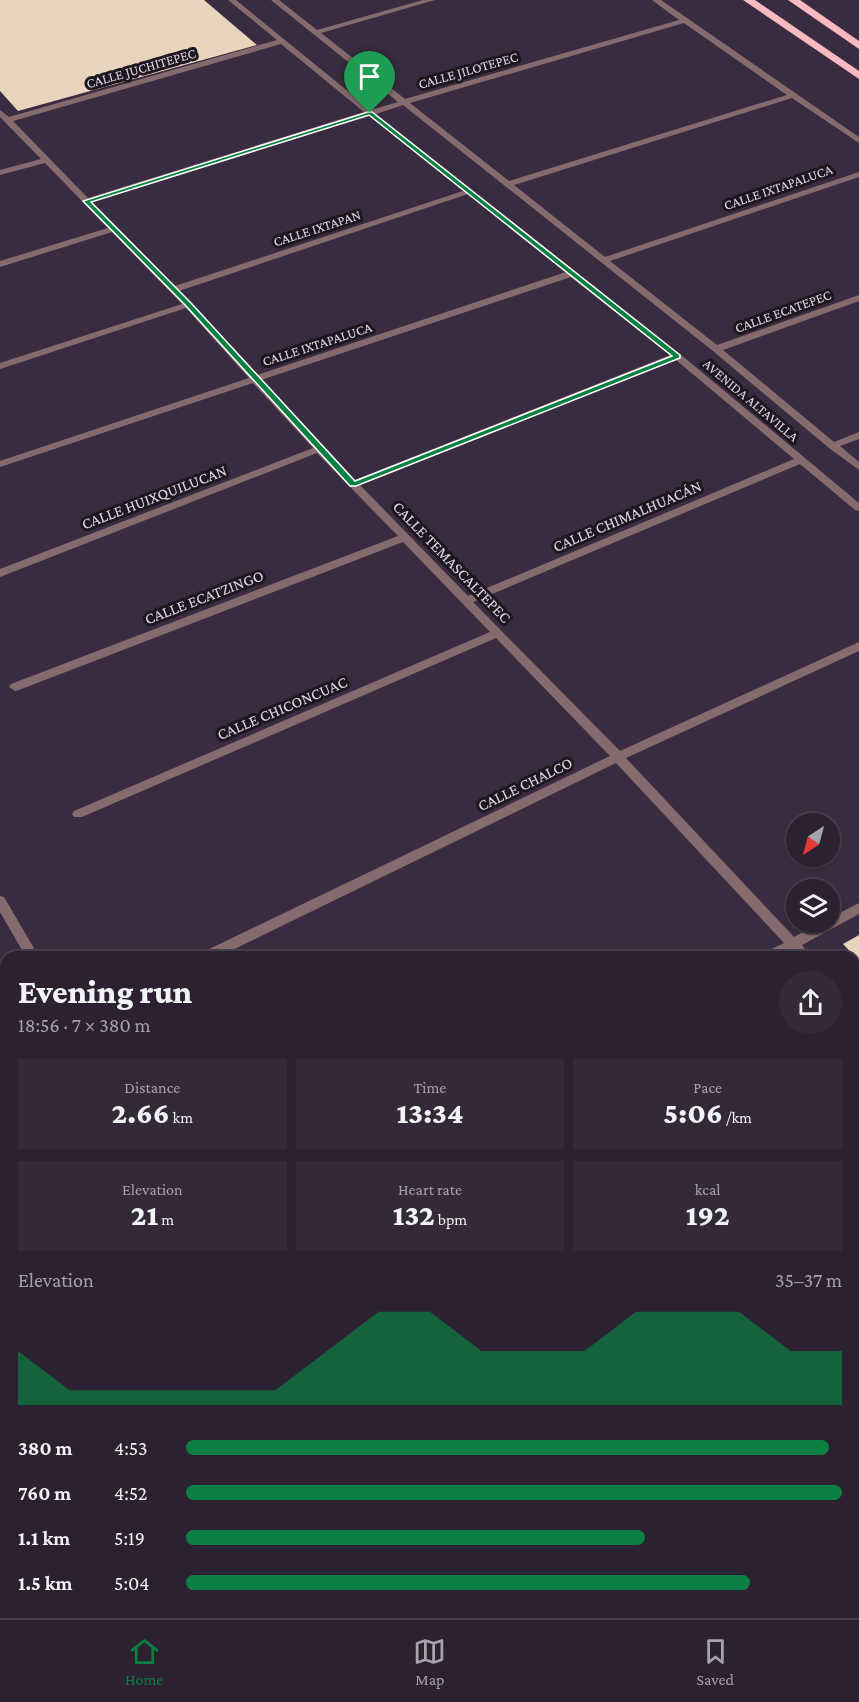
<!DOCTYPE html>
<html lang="en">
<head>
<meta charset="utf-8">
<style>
  :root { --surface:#2c2130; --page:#342938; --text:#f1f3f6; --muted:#a6a3ab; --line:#483e4c; --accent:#0b8043 }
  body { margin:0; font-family:"Crimson Pro",serif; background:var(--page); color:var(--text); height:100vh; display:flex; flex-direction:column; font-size:22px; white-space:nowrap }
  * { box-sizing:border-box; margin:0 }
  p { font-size:20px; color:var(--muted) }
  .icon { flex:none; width:33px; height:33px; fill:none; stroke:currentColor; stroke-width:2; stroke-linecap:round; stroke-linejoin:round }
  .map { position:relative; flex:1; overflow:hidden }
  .sheet { position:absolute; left:0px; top:951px; width:860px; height:668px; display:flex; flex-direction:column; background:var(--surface); border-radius:18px 18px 0 0; box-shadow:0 2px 4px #0004,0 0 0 2px var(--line) }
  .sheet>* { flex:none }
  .needle { width:39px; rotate:216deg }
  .buttons { position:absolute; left:786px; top:813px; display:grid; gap:12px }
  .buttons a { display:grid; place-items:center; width:54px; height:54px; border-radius:50%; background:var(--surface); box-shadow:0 2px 4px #0004,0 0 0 2px var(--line); font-size:30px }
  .pin { position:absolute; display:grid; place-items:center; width:51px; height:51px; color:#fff; margin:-62px -26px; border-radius:50% 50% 50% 0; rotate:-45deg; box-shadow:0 0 6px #0007 }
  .pin .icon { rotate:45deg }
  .round { display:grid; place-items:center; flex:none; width:63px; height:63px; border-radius:32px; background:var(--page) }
  .summary { display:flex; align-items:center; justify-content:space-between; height:102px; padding:0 18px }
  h1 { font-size:33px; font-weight:800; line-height:45px }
  .figures { display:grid; grid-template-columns:repeat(3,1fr); gap:9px; height:102px; padding:6px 18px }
  .figures div { display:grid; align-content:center; border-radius:0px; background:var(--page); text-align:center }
  .figures b { font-size:30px; font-weight:800 }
  .figures small { font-size:16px; font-weight:400 }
  .figures p { font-size:16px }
  .chart { height:168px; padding:12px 18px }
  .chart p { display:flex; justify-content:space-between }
  .chart svg { width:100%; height:108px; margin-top:6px; fill:var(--accent); opacity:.7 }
  ul { padding:0 18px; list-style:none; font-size:20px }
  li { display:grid; grid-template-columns:96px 72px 1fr; align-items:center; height:45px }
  li i { height:15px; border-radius:8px; background:var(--accent) }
  .tab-bar { display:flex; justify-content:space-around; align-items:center; height:84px; border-top:2px solid var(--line); background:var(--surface); font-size:16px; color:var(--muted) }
  .tab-bar a { display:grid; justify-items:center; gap:3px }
  .tab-bar .selected { color:var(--accent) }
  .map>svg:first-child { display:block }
  .building { fill:#e9d5bd }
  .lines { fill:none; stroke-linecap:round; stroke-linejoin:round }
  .street { fill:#866b6e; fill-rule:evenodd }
  .highway { fill:#fab8c0; fill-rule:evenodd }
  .rail { stroke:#aea4b3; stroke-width:5 }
  .route { fill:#0b8043; stroke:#fff; stroke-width:1.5; fill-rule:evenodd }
  .labels { text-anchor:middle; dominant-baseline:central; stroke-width:6; stroke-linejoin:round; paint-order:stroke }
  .far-street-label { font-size:14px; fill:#e0d7e4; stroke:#1d1720 }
  .street-label { font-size:16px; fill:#e0d7e4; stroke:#1d1720 }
</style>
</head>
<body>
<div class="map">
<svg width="859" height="1618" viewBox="0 0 859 1618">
  <rect width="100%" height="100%" fill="#3a2c40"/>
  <g class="building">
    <polygon points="0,0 204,0 257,45 18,111 0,91"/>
    <polygon points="859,935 859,961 843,944"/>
  </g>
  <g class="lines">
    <g class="street">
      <path d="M228 0H236L371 110 398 102 271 0H279L317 30 423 0H435L321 33 405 99 679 20 652 0H661L859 137V143L792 98 514 185 605 257 859 172V177L610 261 717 345 859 295V301L723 350 834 442 859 432V439L840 446 859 462V470L829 448 713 351 403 105 376 114 680 354 859 503V511L855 510 800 464 473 602 620 751 859 642V651L626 758 794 937 821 922H830V918L859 903V914L802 945 811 957H797L791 951 779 957H762L763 953 784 943 616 763 218 957H202L203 952 610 756 496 638 82 817H74L72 814 74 811 490 632 403 542 19 690 15 691 9 687 11 684 398 536 317 453 0 577V569L313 448 253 383 0 467V461L249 378 186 308 0 369V363L182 304 112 232 0 267V261L108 228 45 163 0 175V170L41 159 0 117V110L9 117 277 40ZM684 23 787 95 509 181 410 103ZM281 44 364 112 88 198 13 121ZM369 116 463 191 175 286 92 202ZM468 194 566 272 257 375 179 291ZM571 277 670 355 355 480 261 380ZM676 360 794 459 468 596 360 485Z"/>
      <polygon points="0,896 4,897 39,957 26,957 0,912"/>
      <polygon points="854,1004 859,1006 859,1021 854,1018"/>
      <polygon points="859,1206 859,1222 854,1224 854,1209"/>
      <polygon points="383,1612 400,1612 402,1618 385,1618"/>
    </g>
    <g class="highway">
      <polygon points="743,0 755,0 859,71 859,79"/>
      <polygon points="788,0 800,0 859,41 859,49"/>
    </g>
    <g class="rail">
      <polyline points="0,972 6,983"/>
      <polyline points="340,1612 343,1618"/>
    </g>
  </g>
  <path class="route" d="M368 112H372L680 355V358L356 486H350L186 306 83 201ZM369 115 672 356 355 481 191 303 91 202Z"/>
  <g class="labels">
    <g class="far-street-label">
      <text transform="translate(141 68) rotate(-16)">CALLE JUCHITEPEC</text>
      <text transform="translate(468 70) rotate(-16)">CALLE JILOTEPEC</text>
      <text transform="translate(778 187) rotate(-19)">CALLE IXTAPALUCA</text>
      <text transform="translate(317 228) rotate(-18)">CALLE IXTAPAN</text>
      <text transform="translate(783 311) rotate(-20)">CALLE ECATEPEC</text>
      <text transform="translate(317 344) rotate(-18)">CALLE IXTAPALUCA</text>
      <text transform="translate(751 400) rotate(40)">AVENIDA ALTAVILLA</text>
    </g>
    <g class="street-label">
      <text transform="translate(154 497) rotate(-21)">CALLE HUIXQUILUCAN</text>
      <text transform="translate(627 516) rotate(-23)">CALLE CHIMALHUACÁN</text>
      <text transform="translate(452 562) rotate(46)">CALLE TEMASCALTEPEC</text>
      <text transform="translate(204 597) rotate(-21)">CALLE ECATZINGO</text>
      <text transform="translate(282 708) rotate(-23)">CALLE CHICONCUAC</text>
      <text transform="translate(525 784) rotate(-26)">CALLE CHALCO</text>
    </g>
  </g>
</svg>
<div class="buttons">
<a><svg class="needle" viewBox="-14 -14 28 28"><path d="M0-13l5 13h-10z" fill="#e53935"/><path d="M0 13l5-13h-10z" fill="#a6a3ab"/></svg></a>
<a><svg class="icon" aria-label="layers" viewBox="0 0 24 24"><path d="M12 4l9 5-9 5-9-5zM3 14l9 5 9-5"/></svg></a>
</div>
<div class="pin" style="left:370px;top:113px;background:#1e9e55"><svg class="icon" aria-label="arrive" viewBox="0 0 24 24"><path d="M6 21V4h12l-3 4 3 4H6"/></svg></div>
<section class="sheet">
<div class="summary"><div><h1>Evening run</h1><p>18:56 · 7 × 380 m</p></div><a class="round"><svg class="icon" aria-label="share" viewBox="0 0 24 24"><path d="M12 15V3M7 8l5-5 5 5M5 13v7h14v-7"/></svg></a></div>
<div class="figures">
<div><p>Distance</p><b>2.66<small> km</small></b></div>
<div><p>Time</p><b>13:34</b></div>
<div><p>Pace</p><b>5:06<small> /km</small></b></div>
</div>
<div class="figures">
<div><p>Elevation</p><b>21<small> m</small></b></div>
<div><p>Heart rate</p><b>132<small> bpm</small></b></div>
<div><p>kcal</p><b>192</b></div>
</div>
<div class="chart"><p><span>Elevation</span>35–37 m</p>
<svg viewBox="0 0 160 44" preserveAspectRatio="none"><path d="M0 44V22L10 38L20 38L30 38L40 38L50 38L60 22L70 6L80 6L90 22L100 22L110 22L120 6L130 6L140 6L150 22L160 22V44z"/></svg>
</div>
<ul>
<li><b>380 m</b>4:53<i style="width:98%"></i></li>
<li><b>760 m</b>4:52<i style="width:100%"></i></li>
<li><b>1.1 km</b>5:19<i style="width:70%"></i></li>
<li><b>1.5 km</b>5:04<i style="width:86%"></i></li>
</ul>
</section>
</div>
<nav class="tab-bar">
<a class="selected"><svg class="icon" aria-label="home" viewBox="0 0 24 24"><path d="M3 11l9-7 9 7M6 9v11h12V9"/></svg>Home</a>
<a><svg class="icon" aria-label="map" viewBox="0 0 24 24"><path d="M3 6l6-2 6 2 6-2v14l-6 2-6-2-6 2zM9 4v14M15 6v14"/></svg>Map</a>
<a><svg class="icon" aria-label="saved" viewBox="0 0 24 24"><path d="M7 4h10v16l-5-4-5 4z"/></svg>Saved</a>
</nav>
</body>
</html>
